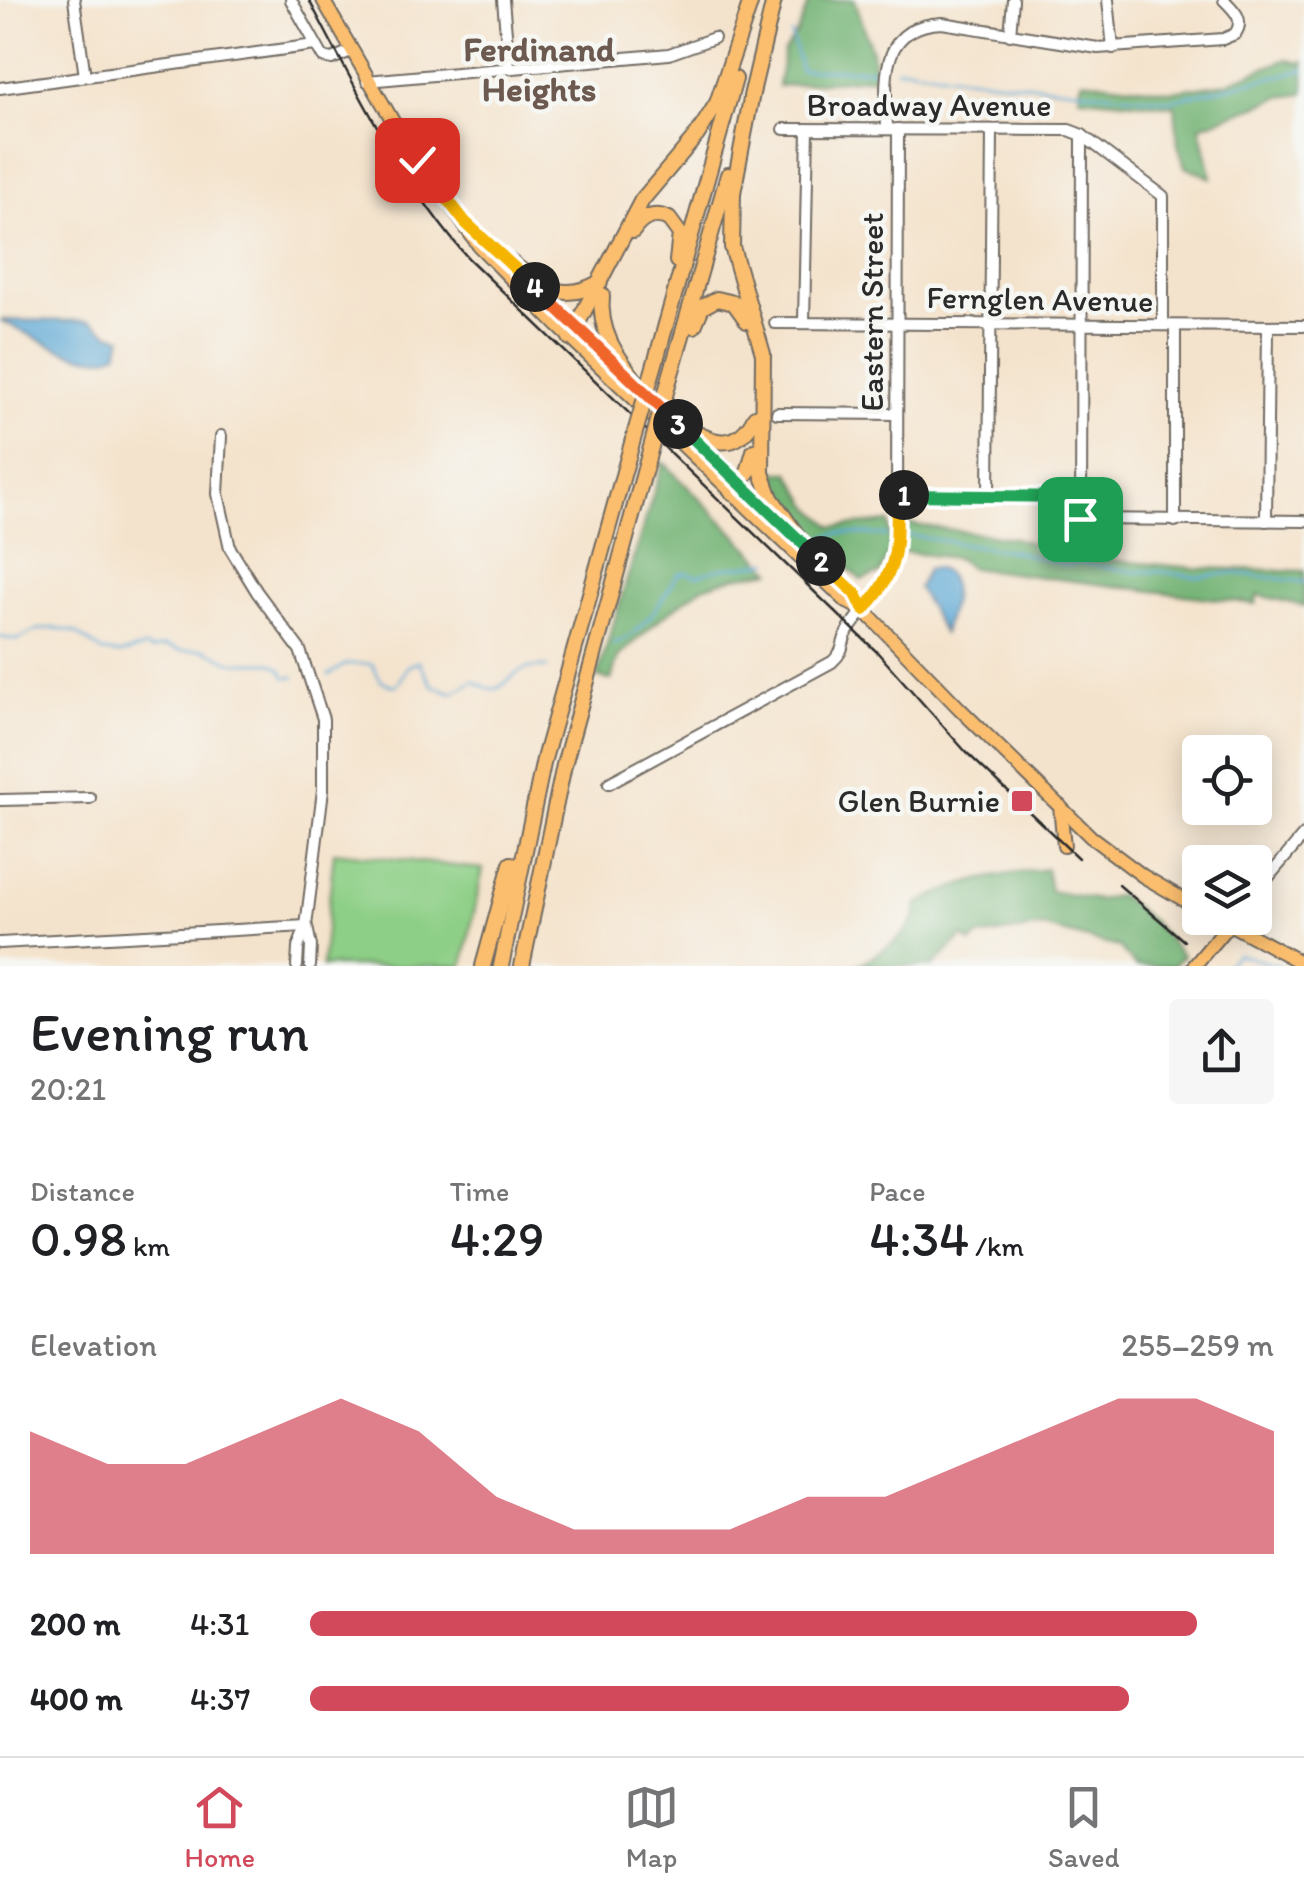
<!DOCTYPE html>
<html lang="en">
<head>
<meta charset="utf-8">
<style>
  :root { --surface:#fff; --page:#f6f6f6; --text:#202124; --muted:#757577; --line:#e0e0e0; --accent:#d1495b }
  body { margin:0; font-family:Itim,sans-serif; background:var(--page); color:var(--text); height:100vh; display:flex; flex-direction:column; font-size:38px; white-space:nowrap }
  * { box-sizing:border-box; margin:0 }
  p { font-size:32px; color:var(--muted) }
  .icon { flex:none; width:55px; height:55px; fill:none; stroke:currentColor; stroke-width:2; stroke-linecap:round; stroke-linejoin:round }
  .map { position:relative; height:966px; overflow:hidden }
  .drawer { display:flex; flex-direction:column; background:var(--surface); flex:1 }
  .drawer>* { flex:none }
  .controls { position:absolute; left:1182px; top:735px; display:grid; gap:20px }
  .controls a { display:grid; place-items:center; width:90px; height:90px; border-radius:10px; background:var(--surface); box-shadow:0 5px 25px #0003; font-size:50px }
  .pin { position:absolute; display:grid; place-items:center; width:85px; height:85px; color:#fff; margin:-42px; border-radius:20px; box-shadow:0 5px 15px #0006 }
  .km { position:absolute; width:50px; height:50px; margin:-25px; border-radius:50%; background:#222; color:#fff; font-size:28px; line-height:50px; text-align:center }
  .round { display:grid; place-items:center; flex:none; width:105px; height:105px; border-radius:10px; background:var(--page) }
  .headline { display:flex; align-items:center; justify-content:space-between; height:170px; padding:0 30px }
  h1 { font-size:55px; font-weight:600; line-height:75px }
  .metrics { display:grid; grid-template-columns:repeat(3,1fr); gap:15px; height:170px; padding:10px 30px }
  .metrics div { display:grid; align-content:center }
  .metrics b { font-size:50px; font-weight:600 }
  .metrics small { font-size:28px; font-weight:400 }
  .metrics p { font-size:28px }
  .chart { height:280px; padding:20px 30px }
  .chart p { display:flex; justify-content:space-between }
  .chart svg { width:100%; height:180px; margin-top:10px; fill:var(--accent); opacity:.7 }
  ul { padding:0 30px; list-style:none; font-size:32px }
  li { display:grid; grid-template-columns:160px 120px 1fr; align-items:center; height:75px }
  li i { height:25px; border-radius:12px; background:var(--accent) }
  .tab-bar { display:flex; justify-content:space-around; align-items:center; height:140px; border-top:2px solid var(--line); background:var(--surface); font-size:28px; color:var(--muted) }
  .tab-bar a { display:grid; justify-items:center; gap:5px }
  .tab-bar .selected { color:var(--accent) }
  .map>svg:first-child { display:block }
  .green { fill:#8dcf86; stroke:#5c7d58; stroke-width:2.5 }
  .forest { fill:#72b273; stroke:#4e6e4f; stroke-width:2.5 }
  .water { fill:#5ba7d4; stroke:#436980; stroke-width:2.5 }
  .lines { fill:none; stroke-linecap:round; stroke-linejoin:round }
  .stream { stroke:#5ba7d4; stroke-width:2.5 }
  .minor-casing { stroke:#716b63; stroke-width:14 }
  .major-casing { stroke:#716b63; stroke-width:16 }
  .highway-casing { stroke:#716b63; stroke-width:18 }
  .minor { stroke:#fff; stroke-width:10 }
  .major { stroke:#fbbe6e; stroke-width:12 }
  .highway { stroke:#fbbe6e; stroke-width:14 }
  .tram { stroke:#2b2b2b; stroke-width:2.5 }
  .highway-bridge-casing { stroke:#716b63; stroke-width:18; stroke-linecap:butt }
  .highway-bridge { stroke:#fbbe6e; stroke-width:14 }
  .split-1-casing { stroke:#fff; stroke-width:20 }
  .split-2-casing { stroke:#fff; stroke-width:20 }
  .split-3-casing { stroke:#fff; stroke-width:20 }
  .split-4-casing { stroke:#fff; stroke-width:20 }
  .split-5-casing { stroke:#fff; stroke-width:20 }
  .split-1 { stroke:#22a559; stroke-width:12 }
  .split-2 { stroke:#f5b400; stroke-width:12 }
  .split-3 { stroke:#22a559; stroke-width:12 }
  .split-4 { stroke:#f0652b; stroke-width:12 }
  .split-5 { stroke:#f5b400; stroke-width:12 }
  .poi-dot { fill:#d1495b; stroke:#f6f6f2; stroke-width:4 }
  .labels { text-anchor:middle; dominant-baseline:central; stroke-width:9; stroke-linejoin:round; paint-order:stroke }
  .street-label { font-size:32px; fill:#2b2b2b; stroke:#f6f6f2 }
  .poi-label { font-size:32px; fill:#2b2b2b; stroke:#f6f6f2; text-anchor:end }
  .neighbourhood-label { font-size:35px; font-weight:bold; fill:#6c5a50; stroke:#f6f6f2 }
</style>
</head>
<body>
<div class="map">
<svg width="1304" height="966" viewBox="0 0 1304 966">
  <rect width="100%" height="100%" fill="#f6f6f2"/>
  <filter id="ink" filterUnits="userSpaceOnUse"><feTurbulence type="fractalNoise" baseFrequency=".01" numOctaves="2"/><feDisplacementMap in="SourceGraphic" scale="20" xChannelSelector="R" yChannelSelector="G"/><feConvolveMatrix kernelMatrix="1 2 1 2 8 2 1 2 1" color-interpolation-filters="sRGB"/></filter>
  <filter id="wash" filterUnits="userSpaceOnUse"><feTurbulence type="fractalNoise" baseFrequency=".0048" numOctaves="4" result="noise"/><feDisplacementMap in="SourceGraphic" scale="40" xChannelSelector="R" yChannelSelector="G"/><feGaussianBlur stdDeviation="2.25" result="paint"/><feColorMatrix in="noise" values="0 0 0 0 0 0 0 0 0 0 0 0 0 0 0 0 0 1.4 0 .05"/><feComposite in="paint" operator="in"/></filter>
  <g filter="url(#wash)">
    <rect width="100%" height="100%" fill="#f4e3cc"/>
    <polygon class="green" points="334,852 483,869 463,966 322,966"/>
    <g class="forest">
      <polygon points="810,0 855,0 872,52 875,77 778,86 784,51 797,33"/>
      <polygon points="1287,59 1298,63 1304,61 1304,94 1281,97 1200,126 1212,178 1185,167 1178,145 1175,106 1079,97 1082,80 1172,91 1226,83"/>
      <polygon points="663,462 772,571 735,577 703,587 660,619 618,657 611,680 597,677"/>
      <path d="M776 472H789L811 507 833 527 889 522 890 552 879 574 861 580C830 552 778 518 776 472Z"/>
      <polygon points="901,523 1014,538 1075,557 1196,568 1304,571 1304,606 1257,595 1256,604 971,568 956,558 901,552"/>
      <path d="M1046 869 1050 891 1098 900 1119 895 1152 921 1183 956 1173 966H1136L1118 947 1043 927 977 937 971 943 963 936 933 966H857C880 951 917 935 917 904 966 879 992 876 1046 869Z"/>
    </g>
    <g class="water">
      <path d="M0 320 91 321 110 334 122 337 118 353C84 371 31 334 0 320Z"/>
      <path d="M937 568C964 579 949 612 943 633L918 588 927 569Z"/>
    </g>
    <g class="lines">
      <g class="stream">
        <polyline points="791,34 801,70 877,69"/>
        <polyline points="896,69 906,68 962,77 1171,100 1304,70"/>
        <polyline points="906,535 1017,552 1069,566 1079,563 1137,572 1156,571 1197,577 1234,573 1304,582"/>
        <polyline points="818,539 838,533 886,535"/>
        <polyline points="0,637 17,640 37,630 54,628 75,632 103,652 121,654 146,647 151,650 165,646 183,651 203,649 234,663 271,663 281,669 285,677 295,677"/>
        <path d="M613 644C644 634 662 600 678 574L685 572 698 576C719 564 746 569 770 561"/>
        <path d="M329 675 346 664H372L381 681 394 686 399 683 408 666 419 662 432 685 452 693 474 681C499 696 497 688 516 674 525 667 537 667 548 667"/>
        <polyline points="1225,966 1237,954 1280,966"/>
      </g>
    </g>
  </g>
  <g filter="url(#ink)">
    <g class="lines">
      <g class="minor-casing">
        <g id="minor">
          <polyline points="74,0 85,76"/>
          <polyline points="291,0 323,57 332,59 351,51"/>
          <polyline points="503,0 509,66"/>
          <polyline points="1108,0 1113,48"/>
          <polyline points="1010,35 1013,0"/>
          <polyline points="367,81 669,54 714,38"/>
          <polyline points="0,88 315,45"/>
          <polyline points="784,129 1069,130 1082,135 1163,196 1163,325"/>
          <path d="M887 129C886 82 877 26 942 23L1098 48 1223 39 1235 34C1245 20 1235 11 1224 0"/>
          <polyline points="1082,135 1081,519 1304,521"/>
          <polyline points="804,322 808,129"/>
          <polyline points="775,323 1304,326"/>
          <polyline points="1175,326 1175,521"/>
          <polyline points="777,413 897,414"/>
          <polyline points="221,436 218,494 230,548 257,592 300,650 323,719 323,790 306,926 298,948 297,966"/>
          <polyline points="897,495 1080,497"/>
          <polyline points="989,495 992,130"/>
          <polyline points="1266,521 1268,326"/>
          <path d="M609 783 832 662C847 649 840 641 850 628 889 575 895 582 897 513L898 129"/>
          <polyline points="0,800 90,798"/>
          <polyline points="1255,893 1304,835"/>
          <polyline points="307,927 311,946 310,966"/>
          <polyline points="0,943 306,926"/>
        </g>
      </g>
      <g class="major-casing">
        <g id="major">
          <polyline points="323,0 402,137 479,246 558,326 822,578 847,602 864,610"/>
          <polyline points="465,223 514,267"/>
          <polyline points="529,281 623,370"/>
          <polyline points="641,388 856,594 864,610 960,709 1091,837 1143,876 1200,909"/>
          <polyline points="1060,806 1064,846"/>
          <polyline points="1218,918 1304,964"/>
          <polyline points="1194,966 1230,923"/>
        </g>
      </g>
      <g class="highway-casing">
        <g id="highway">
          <polyline points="753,88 733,193 732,247 763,354 762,473 771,498 801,541"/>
          <polyline points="751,97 774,0"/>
          <path d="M633 231C642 217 654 212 669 219L680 234 677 261"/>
          <path d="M510 262C542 285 561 305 600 282"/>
          <path d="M602 295C598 336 620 360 643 390"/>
          <polyline points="694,326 702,307 717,299 734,303 747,321"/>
          <polyline points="570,338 642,200 697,135 717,103 750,4"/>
          <polyline points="654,367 735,79"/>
          <polyline points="669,381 728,175"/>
          <path d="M675 421C705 438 734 459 755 417"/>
          <polyline points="732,492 748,472 754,451"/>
          <polyline points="483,966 511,864"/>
          <polyline points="501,966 544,759 632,443"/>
          <polyline points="522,966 564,765 648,458"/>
        </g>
      </g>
      <use href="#minor" class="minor"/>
      <use href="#major" class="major"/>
      <use href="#highway" class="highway"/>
      <g class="tram">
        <path d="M309 0C357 90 401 182 469 259L878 653 966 752 1078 858"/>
        <polyline points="1119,885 1184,941"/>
      </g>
      <g class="highway-bridge-casing">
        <g id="highway-bridge">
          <polyline points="632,443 654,367"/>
          <polyline points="648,458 669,381"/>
        </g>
      </g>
      <use href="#highway-bridge" class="highway-bridge"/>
    </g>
  </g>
  <g class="lines" filter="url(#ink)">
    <g class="split-1-casing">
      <polyline id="split-1" points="904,495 1080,497 1080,519"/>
    </g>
    <g class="split-2-casing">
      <path id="split-2" d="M821 561 856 594 864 610C901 567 896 548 897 495H904"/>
    </g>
    <g class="split-3-casing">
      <polyline id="split-3" points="678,424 821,561"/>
    </g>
    <g class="split-4-casing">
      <polyline id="split-4" points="535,287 678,424"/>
    </g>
    <g class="split-5-casing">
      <polyline id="split-5" points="417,160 465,222 535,287"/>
    </g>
    <use href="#split-1" class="split-1"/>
    <use href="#split-2" class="split-2"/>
    <use href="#split-3" class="split-3"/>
    <use href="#split-4" class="split-4"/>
    <use href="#split-5" class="split-5"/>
  </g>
  <rect class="poi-dot" x="1010" y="789" width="24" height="24" rx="5"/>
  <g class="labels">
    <g class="street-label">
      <text x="929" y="105">Broadway Avenue</text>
      <text transform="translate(1040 299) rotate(1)">Fernglen Avenue</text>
      <text transform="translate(872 312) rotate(-90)">Eastern Street</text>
    </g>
    <g class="poi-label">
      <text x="1000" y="801">Glen Burnie</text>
    </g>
    <g class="neighbourhood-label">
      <text x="539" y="49">Ferdinand<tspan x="539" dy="40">Heights</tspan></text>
    </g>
  </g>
</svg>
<div class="controls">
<a><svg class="icon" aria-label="locate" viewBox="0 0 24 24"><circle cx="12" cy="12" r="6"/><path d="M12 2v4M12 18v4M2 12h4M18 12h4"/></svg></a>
<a><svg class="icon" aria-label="layers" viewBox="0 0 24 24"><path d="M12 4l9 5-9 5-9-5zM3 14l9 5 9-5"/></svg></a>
</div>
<div class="pin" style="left:1080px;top:519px;background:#1e9e55"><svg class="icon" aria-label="arrive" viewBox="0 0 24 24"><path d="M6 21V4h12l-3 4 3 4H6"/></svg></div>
<div class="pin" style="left:417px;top:160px;background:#d93025"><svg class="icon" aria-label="check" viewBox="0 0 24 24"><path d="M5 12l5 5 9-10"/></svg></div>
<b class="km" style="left:904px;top:495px">1</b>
<b class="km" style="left:821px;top:561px">2</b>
<b class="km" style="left:678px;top:424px">3</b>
<b class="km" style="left:535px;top:287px">4</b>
</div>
<section class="drawer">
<div class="headline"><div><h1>Evening run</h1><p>20:21</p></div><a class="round"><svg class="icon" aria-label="share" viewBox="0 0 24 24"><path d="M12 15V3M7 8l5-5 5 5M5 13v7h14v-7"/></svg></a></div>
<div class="metrics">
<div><p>Distance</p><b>0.98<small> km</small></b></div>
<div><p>Time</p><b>4:29</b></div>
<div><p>Pace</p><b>4:34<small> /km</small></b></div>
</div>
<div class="chart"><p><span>Elevation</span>255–259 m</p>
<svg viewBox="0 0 160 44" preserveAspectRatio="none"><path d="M0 44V14L10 22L20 22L30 14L40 6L50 14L60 30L70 38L80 38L90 38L100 30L110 30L120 22L130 14L140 6L150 6L160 14V44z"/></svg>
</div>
<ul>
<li><b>200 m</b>4:31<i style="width:92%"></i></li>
<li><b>400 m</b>4:37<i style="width:85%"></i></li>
</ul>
</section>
<nav class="tab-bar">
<a class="selected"><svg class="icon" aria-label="home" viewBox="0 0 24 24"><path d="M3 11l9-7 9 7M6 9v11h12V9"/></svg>Home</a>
<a><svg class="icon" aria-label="map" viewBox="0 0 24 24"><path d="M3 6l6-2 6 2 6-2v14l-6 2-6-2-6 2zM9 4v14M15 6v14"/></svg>Map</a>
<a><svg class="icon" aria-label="saved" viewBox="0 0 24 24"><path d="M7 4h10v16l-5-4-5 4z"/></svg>Saved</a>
</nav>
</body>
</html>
